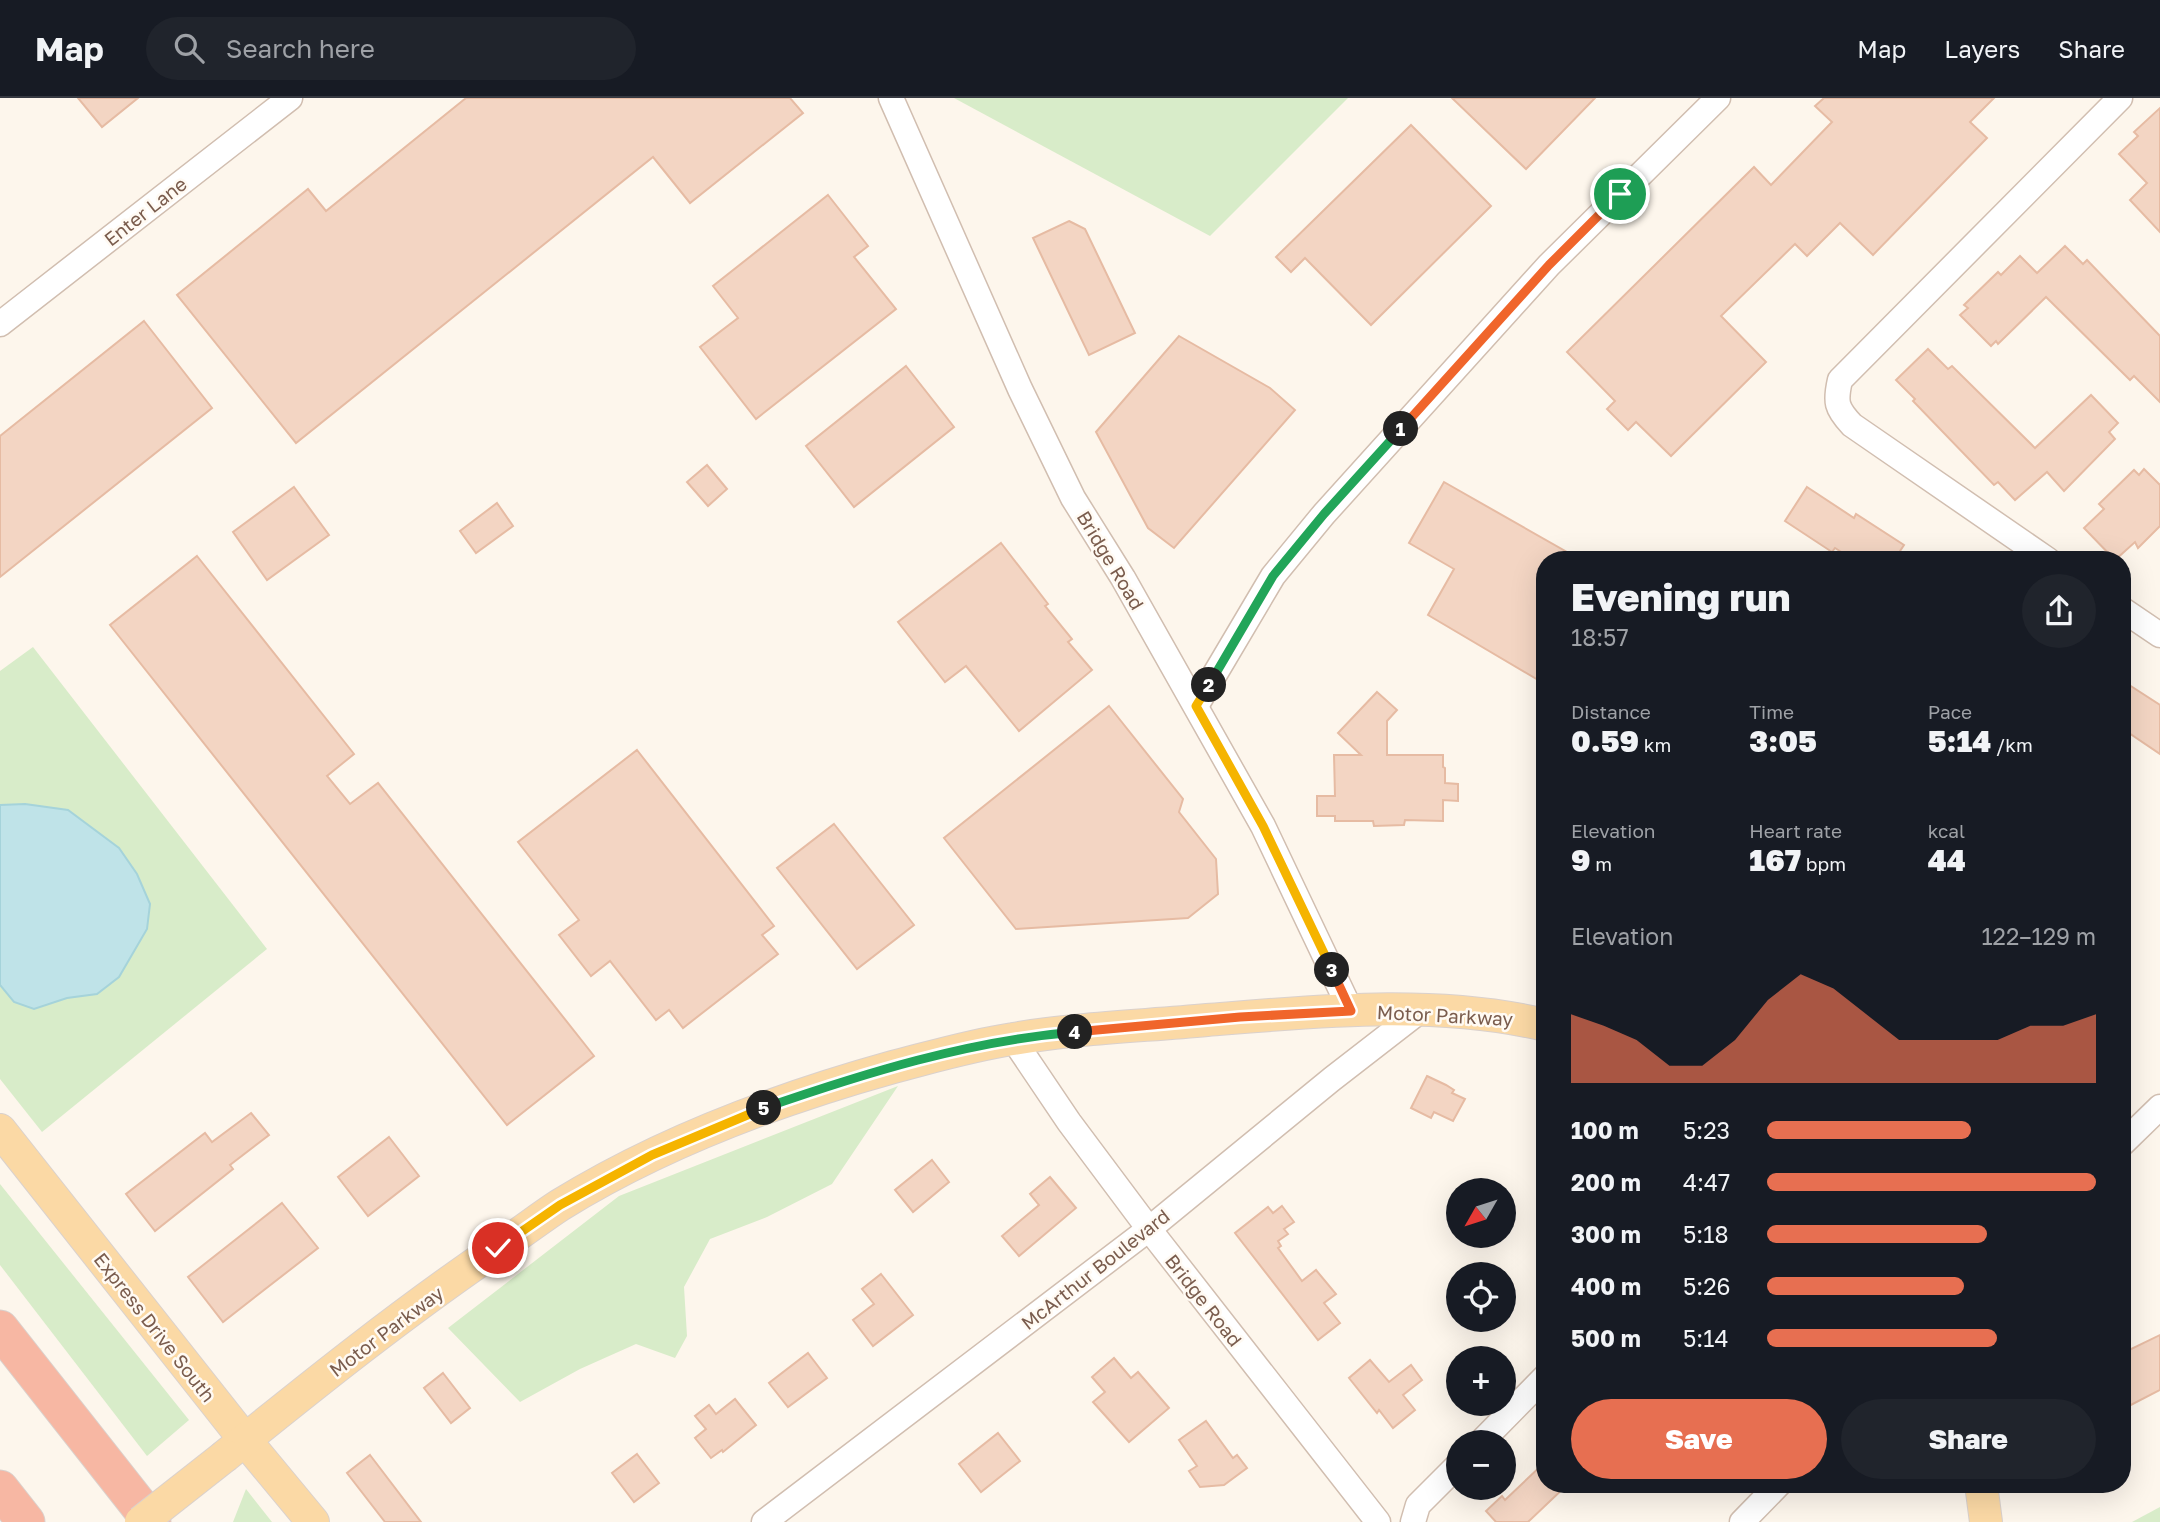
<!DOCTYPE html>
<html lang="en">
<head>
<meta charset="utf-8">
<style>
  :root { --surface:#171b24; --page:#20242c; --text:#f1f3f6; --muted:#9ea1a6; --line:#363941; --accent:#e76f51 }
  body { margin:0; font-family:"Golos Text",sans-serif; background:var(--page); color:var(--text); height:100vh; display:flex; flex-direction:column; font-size:26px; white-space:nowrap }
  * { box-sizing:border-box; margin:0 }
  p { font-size:23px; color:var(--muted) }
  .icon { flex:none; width:38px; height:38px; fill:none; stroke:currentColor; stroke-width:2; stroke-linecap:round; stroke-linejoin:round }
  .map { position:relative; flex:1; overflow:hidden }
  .panel { position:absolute; left:1536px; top:453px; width:595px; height:942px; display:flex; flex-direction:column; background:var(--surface); border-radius:28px; box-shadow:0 7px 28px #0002 }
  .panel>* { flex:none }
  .needle { width:46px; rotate:231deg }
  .buttons { position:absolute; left:1446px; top:1080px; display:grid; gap:14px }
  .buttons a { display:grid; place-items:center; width:70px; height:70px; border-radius:50%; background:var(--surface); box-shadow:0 7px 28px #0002; font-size:35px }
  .pin { position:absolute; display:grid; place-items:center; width:60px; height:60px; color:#fff; margin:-30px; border:4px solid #fff; border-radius:50%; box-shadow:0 2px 7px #0007 }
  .km { position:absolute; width:35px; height:35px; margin:-18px; border-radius:50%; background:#222; color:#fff; font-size:19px; line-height:35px; text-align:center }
  .round { display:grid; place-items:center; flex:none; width:74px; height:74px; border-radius:37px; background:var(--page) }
  .head { display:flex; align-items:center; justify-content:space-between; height:119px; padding:0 35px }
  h1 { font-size:38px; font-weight:800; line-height:52px }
  .metrics { display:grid; grid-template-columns:repeat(3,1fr); gap:10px; height:119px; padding:7px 35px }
  .metrics div { display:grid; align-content:center }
  .metrics b { font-size:30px; font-weight:800 }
  .metrics small { font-size:19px; font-weight:400 }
  .metrics p { font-size:19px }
  .chart { height:196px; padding:14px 35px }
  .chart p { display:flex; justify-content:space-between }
  .chart svg { width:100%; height:126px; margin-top:7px; fill:var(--accent); opacity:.7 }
  .primary-button { display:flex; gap:14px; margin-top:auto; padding:14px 35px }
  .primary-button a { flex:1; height:80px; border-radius:42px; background:var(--accent); color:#fff; font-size:28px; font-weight:800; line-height:80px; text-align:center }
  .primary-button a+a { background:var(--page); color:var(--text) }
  ul { padding:0 35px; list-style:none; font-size:23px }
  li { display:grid; grid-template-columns:112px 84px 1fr; align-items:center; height:52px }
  li i { height:18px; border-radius:9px; background:var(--accent) }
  header { display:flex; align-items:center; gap:42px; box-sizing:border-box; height:98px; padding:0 35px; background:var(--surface); border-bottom:2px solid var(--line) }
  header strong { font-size:33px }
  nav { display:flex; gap:38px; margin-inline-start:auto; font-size:24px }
  .search { width:490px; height:63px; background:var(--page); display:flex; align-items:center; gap:18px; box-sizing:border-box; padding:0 24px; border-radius:38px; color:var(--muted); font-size:26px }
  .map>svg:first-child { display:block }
  .green { fill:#d8ecc9 }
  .water { fill:#bfe3e8; stroke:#a5d3da; stroke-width:2 }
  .building { fill:#f3d5c3; stroke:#e6bba3; stroke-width:2 }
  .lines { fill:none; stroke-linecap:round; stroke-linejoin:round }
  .minor-casing { stroke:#d1beb0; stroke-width:27 }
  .major-casing { stroke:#dad1cd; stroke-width:34 }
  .highway-casing { stroke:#dad1cd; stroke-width:39 }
  .minor { stroke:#fff; stroke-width:24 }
  .major { stroke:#fbd9a5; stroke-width:32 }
  .highway { stroke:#f7b7a3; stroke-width:37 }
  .major-bridge-casing { stroke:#dad1cd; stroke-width:34; stroke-linecap:butt }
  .major-bridge { stroke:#fbd9a5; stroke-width:32 }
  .split-1-casing { stroke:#fff; stroke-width:14 }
  .split-2-casing { stroke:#fff; stroke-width:14 }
  .split-3-casing { stroke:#fff; stroke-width:14 }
  .split-4-casing { stroke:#fff; stroke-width:14 }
  .split-5-casing { stroke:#fff; stroke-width:14 }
  .split-6-casing { stroke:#fff; stroke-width:14 }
  .split-1 { stroke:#f0652b; stroke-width:9 }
  .split-2 { stroke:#22a559; stroke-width:9 }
  .split-3 { stroke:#f5b400; stroke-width:9 }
  .split-4 { stroke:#f0652b; stroke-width:9 }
  .split-5 { stroke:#22a559; stroke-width:9 }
  .split-6 { stroke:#f5b400; stroke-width:9 }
  .labels { text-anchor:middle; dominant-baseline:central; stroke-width:5; stroke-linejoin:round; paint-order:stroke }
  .street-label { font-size:19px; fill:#7a5c4d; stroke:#fffaf3 }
</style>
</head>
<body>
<header>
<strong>Map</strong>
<div class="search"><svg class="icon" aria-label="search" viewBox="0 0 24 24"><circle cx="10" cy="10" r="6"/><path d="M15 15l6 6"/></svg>Search here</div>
<nav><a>Map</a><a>Layers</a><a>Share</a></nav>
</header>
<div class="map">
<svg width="2160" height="1424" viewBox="0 0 2160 1424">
  <rect width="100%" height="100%" fill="#fdf6ec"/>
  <g class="green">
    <polygon points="954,0 1348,0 1210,138"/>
    <polygon points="33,549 267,851 42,1034 0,981 0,573"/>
    <polygon points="898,988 832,1086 767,1119 710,1141 684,1189 687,1238 675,1260 636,1246 580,1271 520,1304 448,1230 619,1098"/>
    <polygon points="0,1086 189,1322 147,1358 0,1167"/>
    <polygon points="246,1391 272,1424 233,1424"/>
    <polygon points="2160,1409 2160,1424 2132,1424"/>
  </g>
  <polygon class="water" points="25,706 68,712 119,750 137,776 150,806 147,831 119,879 97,896 67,900 34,911 14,904 0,887 0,707"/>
  <g class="building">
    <polygon points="78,0 138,0 102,29"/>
    <polygon points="466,0 790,0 803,15 690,105 653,59 296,345 177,197 308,91 326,113"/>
    <polygon points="1452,0 1595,0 1526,71"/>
    <polygon points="1824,0 1994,0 1970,24 1987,40 1873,157 1840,125 1807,158 1795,146 1721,218 1766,264 1671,358 1636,324 1628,332 1607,311 1615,303 1567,254 1754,69 1771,87 1832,24 1815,8"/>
    <polygon points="2160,10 2160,134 2130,102 2147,85 2119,56 2138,38 2134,34"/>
    <polygon points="1411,27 1491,108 1371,227 1305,160 1291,174 1276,159"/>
    <polygon points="828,97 868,148 854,159 896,211 756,321 700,249 738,220 713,188"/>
    <polygon points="1069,123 1085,131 1135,235 1089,257 1033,140"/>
    <polygon points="2065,148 2083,166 2087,162 2160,238 2160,304 2134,278 2130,282 2046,199 1998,246 1996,243 1991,248 1960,217 1968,210 1964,207 1998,174 2001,177 2020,158 2037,175"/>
    <polygon points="144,223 212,310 0,479 0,338"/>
    <polygon points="1179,238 1270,290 1295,312 1174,450 1148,430 1096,334"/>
    <polygon points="1928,251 1948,271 1952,268 2035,350 2091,297 2118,325 2109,334 2115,341 2064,393 2047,374 2015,402 1998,384 1994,387 1913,303 1915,301 1896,282"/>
    <polygon points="906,268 954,329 854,409 806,348"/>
    <polygon points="707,367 727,391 708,408 687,384"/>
    <polygon points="2144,371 2160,387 2160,428 2138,450 2135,444 2115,462 2084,430 2104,411 2099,406 2134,372 2139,377"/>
    <polygon points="1444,384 1581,462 1545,462 1545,586 1428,517 1454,471 1409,445"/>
    <polygon points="294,389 329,437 267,482 233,434"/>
    <polygon points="1807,389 1854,420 1856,416 1904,447 1894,462 1854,462 1835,450 1832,454 1785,423"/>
    <polygon points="497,405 513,428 476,455 460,433"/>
    <polygon points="1001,445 1048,506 1045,508 1072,541 1068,544 1092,572 1019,633 966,568 945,584 898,524"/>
    <polygon points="197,458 354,656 327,678 350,706 378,685 594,958 507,1027 110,527"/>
    <polygon points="2123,583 2160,607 2160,656 2123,631"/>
    <polygon points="1377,594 1397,612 1387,623 1387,657 1443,657 1443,669 1445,670 1445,685 1458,686 1458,703 1443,702 1443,723 1405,722 1404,727 1374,728 1373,723 1335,723 1335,718 1317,718 1317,698 1335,698 1334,657 1361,657 1338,635"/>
    <polygon points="1109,608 1183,701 1179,714 1216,761 1218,796 1188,820 1016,831 944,740"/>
    <polygon points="637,652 774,828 762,837 778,856 683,930 669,912 656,922 610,863 591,878 559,837 579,822 518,744"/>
    <polygon points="834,726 914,827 857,871 777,770"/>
    <polygon points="1427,978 1446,987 1454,992 1452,995 1465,1001 1453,1023 1434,1014 1431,1020 1411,1010"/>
    <polygon points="251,1015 269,1037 230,1067 233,1071 155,1133 126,1096 205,1035 212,1044"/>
    <polygon points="389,1039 419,1078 368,1118 338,1079"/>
    <polygon points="932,1062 949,1084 913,1114 895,1092"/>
    <polygon points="1050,1079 1076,1110 1019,1158 1002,1138 1039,1107 1030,1096"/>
    <polygon points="282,1105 318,1150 223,1224 188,1179"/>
    <polygon points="1282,1108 1294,1124 1284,1131 1288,1136 1278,1143 1281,1148 1278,1150 1302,1183 1316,1172 1336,1196 1324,1205 1340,1225 1318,1242 1235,1135 1268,1109 1273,1115"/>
    <polygon points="881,1176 913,1217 873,1248 853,1222 874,1206 862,1191"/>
    <polygon points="2160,1237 2160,1292 2123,1311 2123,1255"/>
    <polygon points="808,1255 827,1280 788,1309 769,1285"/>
    <polygon points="1114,1260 1131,1280 1138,1274 1169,1310 1129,1344 1093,1304 1105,1294 1092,1279"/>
    <polygon points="1370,1262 1389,1284 1411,1267 1422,1282 1403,1297 1415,1312 1393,1330 1379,1312 1377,1315 1349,1280"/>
    <polygon points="443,1275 470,1310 451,1325 424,1290"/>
    <polygon points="735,1301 756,1327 723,1354 722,1352 711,1360 695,1340 706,1331 695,1318 709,1307 716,1316"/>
    <polygon points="1206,1323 1233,1360 1237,1357 1247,1370 1224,1387 1200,1389 1189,1373 1197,1368 1179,1342"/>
    <polygon points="998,1335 1020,1363 981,1394 959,1366"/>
    <polygon points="637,1356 659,1385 634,1404 612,1375"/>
    <polygon points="370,1357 421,1424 385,1424 347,1375"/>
    <polygon points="1545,1364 1545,1386 1568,1386 1528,1424 1496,1424 1486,1413 1502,1398 1505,1402"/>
  </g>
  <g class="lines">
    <g class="minor-casing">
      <g id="minor">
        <polyline points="891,0 1020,291 1073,400 1123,480 1263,728 1351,913"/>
        <polyline points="0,226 290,0"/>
        <path d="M2048 462 1852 327C1836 310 1835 304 1840 282L2120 0"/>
        <polyline points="2123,512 2160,537"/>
        <polyline points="1196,608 1273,478 1324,416 1549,167 1718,0"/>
        <polyline points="1013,941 1069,1024 1149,1131 1378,1424"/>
        <polyline points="2123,1045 2160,1009"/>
        <polyline points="1481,1344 1545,1279"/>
        <polyline points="764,1424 1149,1131 1332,981 1421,912"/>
        <polyline points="1413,1424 1418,1407 1458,1367"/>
        <polyline points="1742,1424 1779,1386"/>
      </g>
    </g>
    <g class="major-casing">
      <g id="major">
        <polyline points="0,1032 245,1342 313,1424"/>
        <path d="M225 1358C314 1286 405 1213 501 1148 521 1135 540 1120 560 1107 662 1044 778 1001 893 969 932 959 972 947 1013 941 1076 930 1143 928 1207 922 1318 913 1436 901 1545 927"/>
        <polyline points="1981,1386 1986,1424"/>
      </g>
    </g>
    <g class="highway-casing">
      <g id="highway">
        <polyline points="0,1231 152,1424"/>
        <polyline points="0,1391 26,1424"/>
      </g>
    </g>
    <use href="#minor" class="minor"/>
    <use href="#major" class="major"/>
    <use href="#highway" class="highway"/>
    <g class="major-bridge-casing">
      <polyline id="major-bridge" points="141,1424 225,1358"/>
    </g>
    <use href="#major-bridge" class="major-bridge"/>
  </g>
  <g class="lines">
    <g class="split-1-casing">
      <polyline id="split-1" points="1401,331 1549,167 1620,96"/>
    </g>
    <g class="split-2-casing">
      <polyline id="split-2" points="1209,587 1273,478 1324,416 1401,331"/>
    </g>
    <g class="split-3-casing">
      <polyline id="split-3" points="1209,587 1196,608 1263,728 1332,872"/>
    </g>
    <g class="split-4-casing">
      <polyline id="split-4" points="1075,934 1240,919 1351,913 1332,872"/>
    </g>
    <g class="split-5-casing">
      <path id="split-5" d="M764 1010C865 975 968 943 1075 934"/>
    </g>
    <g class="split-6-casing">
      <polyline id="split-6" points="498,1150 560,1107 652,1057 764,1010"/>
    </g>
    <use href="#split-1" class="split-1"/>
    <use href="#split-2" class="split-2"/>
    <use href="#split-3" class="split-3"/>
    <use href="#split-4" class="split-4"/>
    <use href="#split-5" class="split-5"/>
    <use href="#split-6" class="split-6"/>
  </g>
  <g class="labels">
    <g class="street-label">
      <text transform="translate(145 113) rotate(-38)">Enter Lane</text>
      <text transform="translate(1111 462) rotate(59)">Bridge Road</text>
      <text transform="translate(1445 917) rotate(3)">Motor Parkway</text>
      <text transform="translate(1095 1171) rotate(-38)">McArthur Boulevard</text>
      <text transform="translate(1204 1202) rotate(52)">Bridge Road</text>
      <text transform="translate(155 1229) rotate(52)">Express Drive South</text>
      <text transform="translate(386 1233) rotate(-37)">Motor Parkway</text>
    </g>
  </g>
</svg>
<div class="buttons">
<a><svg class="needle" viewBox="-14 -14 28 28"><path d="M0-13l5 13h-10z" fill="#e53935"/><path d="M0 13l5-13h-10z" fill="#9ea1a6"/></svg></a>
<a><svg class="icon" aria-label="locate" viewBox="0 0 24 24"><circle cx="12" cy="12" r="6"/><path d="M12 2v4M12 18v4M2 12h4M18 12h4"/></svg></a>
<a>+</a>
<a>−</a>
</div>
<div class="pin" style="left:1620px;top:96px;background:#1e9e55"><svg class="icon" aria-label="arrive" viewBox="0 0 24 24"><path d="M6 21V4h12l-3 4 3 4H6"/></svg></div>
<div class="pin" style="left:498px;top:1150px;background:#d93025"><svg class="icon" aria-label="check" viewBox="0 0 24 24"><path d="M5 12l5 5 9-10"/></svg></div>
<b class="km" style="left:1401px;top:331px">1</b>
<b class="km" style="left:1209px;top:587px">2</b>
<b class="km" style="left:1332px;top:872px">3</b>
<b class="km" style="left:1075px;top:934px">4</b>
<b class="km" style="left:764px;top:1010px">5</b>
<section class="panel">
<div class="head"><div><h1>Evening run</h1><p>18:57</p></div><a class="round"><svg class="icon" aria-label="share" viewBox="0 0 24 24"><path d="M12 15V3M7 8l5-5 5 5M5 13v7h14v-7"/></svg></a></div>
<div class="metrics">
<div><p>Distance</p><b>0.59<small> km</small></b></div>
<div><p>Time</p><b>3:05</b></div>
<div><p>Pace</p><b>5:14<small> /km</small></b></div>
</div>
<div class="metrics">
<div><p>Elevation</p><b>9<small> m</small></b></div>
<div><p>Heart rate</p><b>167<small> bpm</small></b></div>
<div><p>kcal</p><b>44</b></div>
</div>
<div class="chart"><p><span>Elevation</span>122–129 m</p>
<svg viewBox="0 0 160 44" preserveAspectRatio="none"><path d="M0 44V20L10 24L20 29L30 38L40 38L50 29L60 15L70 6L80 11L90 20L100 29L110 29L120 29L130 29L140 24L150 24L160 20V44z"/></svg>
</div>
<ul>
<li><b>100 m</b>5:23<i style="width:62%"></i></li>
<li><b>200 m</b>4:47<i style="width:100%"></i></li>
<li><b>300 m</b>5:18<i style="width:67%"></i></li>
<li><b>400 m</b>5:26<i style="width:60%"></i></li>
<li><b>500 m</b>5:14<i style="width:70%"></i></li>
</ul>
<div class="primary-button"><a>Save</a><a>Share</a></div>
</section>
</div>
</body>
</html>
